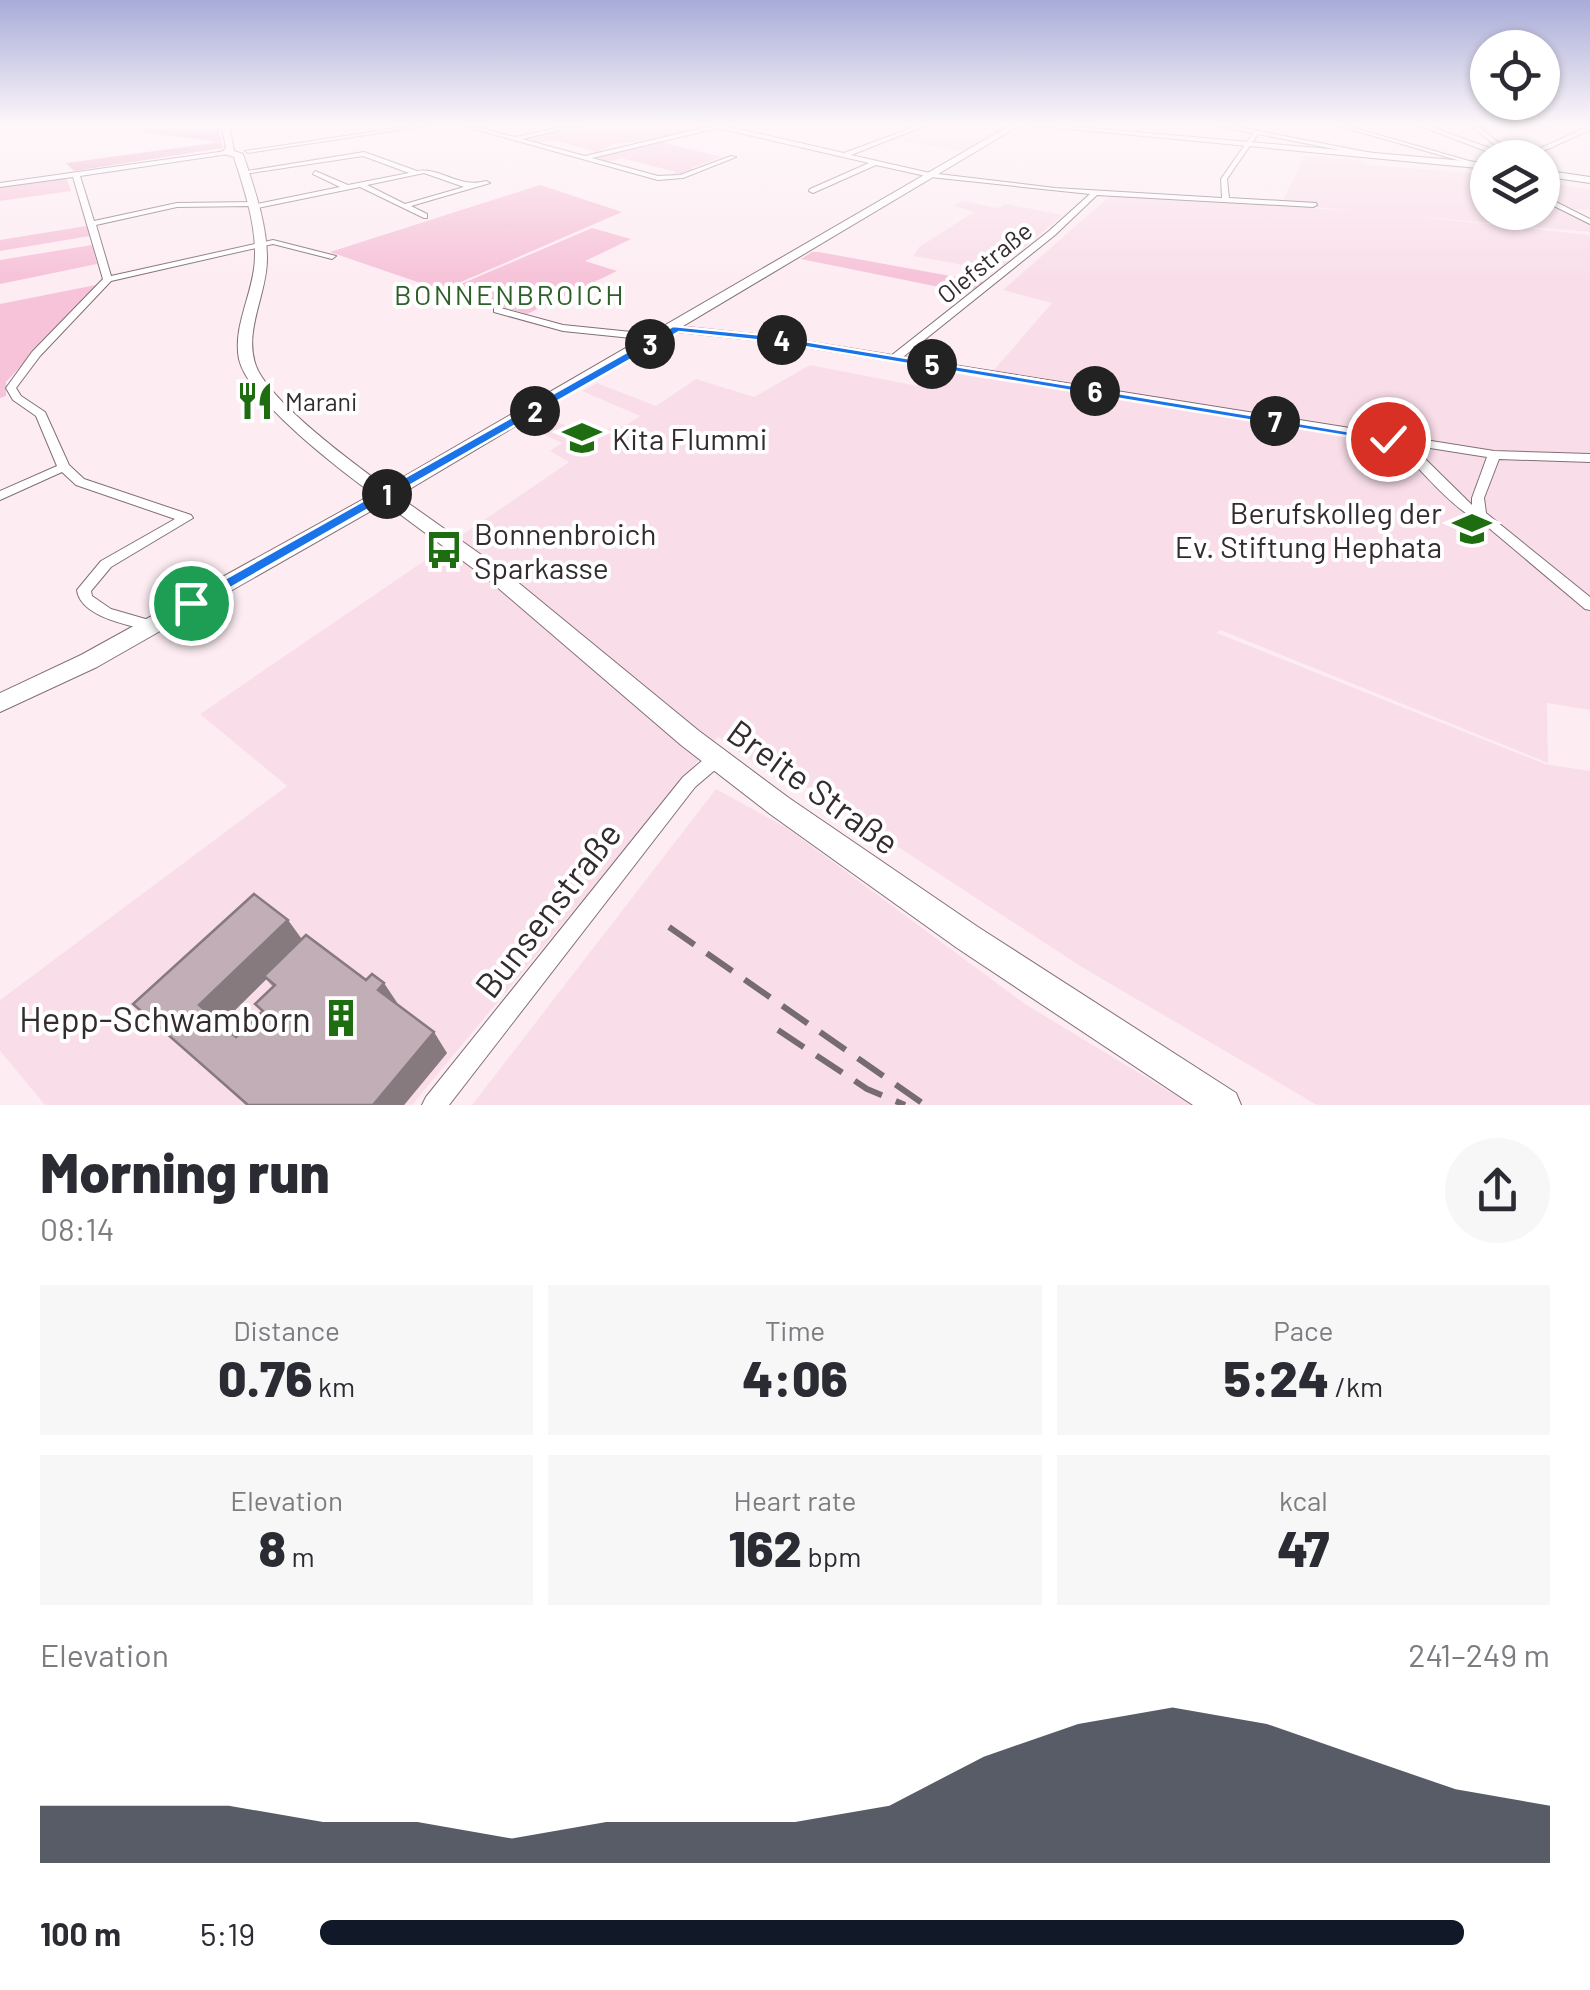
<!DOCTYPE html>
<html lang="en">
<head>
<meta charset="utf-8">
<style>
  :root { --surface:#fff; --page:#f7f7f7; --text:#2b2b33; --muted:#7c7c81; --accent:#111827 }
  body { margin:0; font-family:Barlow,sans-serif; background:var(--page); color:var(--text); height:100vh; display:flex; flex-direction:column; font-size:38px; white-space:nowrap }
  * { box-sizing:border-box; margin:0 }
  p { font-size:32px; color:var(--muted) }
  .icon { flex:none; width:55px; height:55px; fill:none; stroke:currentColor; stroke-width:2; stroke-linecap:round; stroke-linejoin:round }
  .map { position:relative; height:1105px; overflow:hidden }
  .drawer { display:flex; flex-direction:column; background:var(--surface); flex:1 }
  .drawer>* { flex:none }
  .fabs { position:absolute; left:1470px; top:30px; display:grid; gap:20px }
  .fabs a { display:grid; place-items:center; width:90px; height:90px; border-radius:50%; background:var(--surface); box-shadow:0 2px 8px #0004; font-size:50px }
  .pin { position:absolute; display:grid; place-items:center; width:85px; height:85px; color:#fff; margin:-42px; border:5px solid #fff; border-radius:50%; box-shadow:0 2px 10px #0007 }
  .km { position:absolute; width:50px; height:50px; margin:-25px; border-radius:50%; background:#222; color:#fff; font-size:28px; line-height:50px; text-align:center }
  .round { display:grid; place-items:center; flex:none; width:105px; height:105px; border-radius:52px; background:var(--page) }
  .summary { display:flex; align-items:center; justify-content:space-between; height:170px; padding:0 40px }
  h1 { font-size:55px; font-weight:800; line-height:75px }
  .stats { display:grid; grid-template-columns:repeat(3,1fr); gap:15px; height:170px; padding:10px 40px }
  .stats div { display:grid; align-content:center; border-radius:0px; background:var(--page); text-align:center }
  .stats b { font-size:50px; font-weight:800 }
  .stats small { font-size:28px; font-weight:400 }
  .stats p { font-size:28px }
  .chart { height:280px; padding:20px 40px }
  .chart p { display:flex; justify-content:space-between }
  .chart svg { width:100%; height:180px; margin-top:10px; fill:var(--accent); opacity:.7 }
  ul { padding:0 40px; list-style:none; font-size:32px }
  li { display:grid; grid-template-columns:160px 120px 1fr; align-items:center; height:75px }
  li i { height:25px; border-radius:12px; background:var(--accent) }
  .map>svg:first-child { display:block }
  .built { fill:#f9dee9 }
  .green { fill:#f6c3d8 }
  .forest { fill:#e9a2c2 }
  .lines { fill:none; stroke-linecap:round; stroke-linejoin:round }
  .minor-casing { stroke:#817077; stroke-width:2 }
  .tertiary-casing { stroke:#817077; stroke-width:2 }
  .secondary-casing { stroke:#817077; stroke-width:2 }
  .minor { fill:#fff; fill-rule:evenodd }
  .tertiary { fill:#fff; fill-rule:evenodd }
  .secondary { fill:#fff; fill-rule:evenodd }
  .rail { stroke:#766b6f; stroke-width:6; stroke-dasharray:31 15; stroke-linecap:butt }
  .wall { fill:#a6969d; fill-rule:evenodd }
  .shaded-wall { fill:#877a7f }
  .building { fill:#c1aeb6; stroke:#877a7f; stroke-width:2.5 }
  .route { fill:#1a73e8; stroke:#fff; stroke-width:2.5 }
  .labels { text-anchor:middle; dominant-baseline:central; stroke-width:8; stroke-linejoin:round; paint-order:stroke }
  .far-street-label { font-size:25px; fill:#332b2e; stroke:#fff }
  .far-poi-label { font-size:25px; fill:#332b2e; stroke:#fff; text-anchor:start }
  .far-neighbourhood-label { font-size:28px; letter-spacing:2.5px; fill:#2f5f28; stroke:#fff }
  .poi-label { font-size:30px; fill:#332b2e; stroke:#fff; text-anchor:start }
  .near-street-label { font-size:35px; fill:#332b2e; stroke:#fff }
  .near-poi-label { font-size:35px; fill:#332b2e; stroke:#fff; text-anchor:end }
</style>
</head>
<body>
<div class="map">
<svg width="1590" height="1105" viewBox="0 0 1590 1105">
  <rect width="100%" height="100%" fill="#fdedf3"/>
  <g class="built">
    <polygon points="933,124 977,124 966,129 994,134 964,152 892,139"/>
    <polygon points="1305,155 1362,161 1366,165 1487,174 1488,212 1542,212 1543,181 1590,190 1590,209 1559,210 1590,226 1590,232 1281,204"/>
    <polygon points="1110,196 1374,212 1590,235 1590,710 1547,703 1548,763 1220,630 1217,633 1545,764 1590,771 1590,1105 1317,1105 1080,966 805,786 797,793 718,737 412,1105 45,1105 0,1051 0,1000 287,786 200,714 569,462 550,451 562,443 524,425 543,414 572,429 586,422 605,431 617,424 623,427 640,416 582,391 597,383 656,406 696,379 754,397 810,365 918,386 933,369 986,379 1052,303 1003,290"/>
    <polygon points="963,201 998,208 1005,204 1063,215 996,271 914,256 919,247 974,212 954,206"/>
    <polygon points="716,789 787,828 1025,1004 1192,1105 472,1105"/>
  </g>
  <g class="green">
    <polygon points="635,124 641,129 653,124 706,127 676,137 652,135 660,138 654,140 613,144 590,156 594,151 552,140 536,143 523,139 575,129 614,130"/>
    <polygon points="661,142 721,157 692,168 696,170 668,177 676,172 621,158 607,162 593,158 633,145"/>
    <polygon points="66,177 71,191 0,201 0,186"/>
    <polygon points="540,185 622,212 447,288 438,289 330,252"/>
    <polygon points="86,226 90,236 0,251 0,240"/>
    <polygon points="592,228 631,239 585,261 617,271 527,314 447,290"/>
    <polygon points="92,245 97,264 0,284 0,260"/>
    <polygon points="812,252 819,252 983,282 969,293 801,259"/>
    <polygon points="96,285 6,382 6,396 0,398 0,304"/>
  </g>
  <polygon class="forest" points="150,124 217,124 223,148 74,171 66,163 221,142 139,132"/>
  <g class="lines">
    <g class="minor-casing">
      <g id="minor">
        <polygon points="424,124 438,124 248,153 245,151"/>
        <path d="M456 124H465L515 137 577 124H587L522 139 585 156 711 126 707 124H717L844 153 922 124H930L851 155 930 173 1055 188 1222 198 1221 179 1253 133 1211 124H1222L1372 153 1370 156 1258 134 1227 179 1229 198 1316 203 1317 205 1313 207 1097 195 1055 235 903 357 1494 451 1590 454V462L1499 459 1484 498 1486 513 1590 597V610L1585 609 1483 523C1455 512 1417 466 1395 443L773 342 677 332 672 329 677 326 773 336 892 355 1049 231 1090 194 930 177 876 165 813 193 809 191 810 189 869 163 718 128 592 158 658 176 680 175 731 156 736 157 683 178 658 180ZM1411 445 1487 457 1472 498V505Z"/>
        <polygon points="1332,124 1341,124 1483,165 1478,166"/>
        <polygon points="1415,124 1423,124 1506,154 1469,124 1475,124 1511,152 1511,154 1508,155 1514,158 1504,158"/>
        <polygon points="1590,126 1590,130 1528,158 1518,158"/>
        <path d="M226 151 228 154 80 176 94 221 177 203 253 202 257 204 340 187 313 174 315 171 348 185 409 173 363 156 244 174 241 172 364 152 417 171C442 167 458 189 486 181L490 183 411 206 427 214V218H424L360 187 253 209 250 206 177 207 96 225 111 276 273 240 336 256 332 259 273 244 111 281 40 356 16 388 21 396 45 412 69 465 84 479 191 515 193 518 111 567 91 591 92 596 111 609 156 622 159 626 156 630 151 631C129 625 80 617 77 590L101 561 175 519 76 485 62 472 0 500V491L57 466 36 416 13 400 6 388 32 352 103 279 73 177 0 187V183ZM424 173 464 187 405 204 367 185Z"/>
        <polygon points="1542,195 1590,219 1590,224 1542,200"/>
        <polygon points="497,307 563,325 661,335 666,338 661,341 563,331 494,312 494,308"/>
        <polygon points="716,752 722,754 725,759 722,764 695,787 449,1105 422,1105 426,1097 683,777 710,754"/>
      </g>
    </g>
    <g class="tertiary-casing">
      <g id="tertiary">
        <polygon points="1017,124 1044,124 1488,163 1488,169"/>
        <polygon points="1542,170 1590,177 1590,183 1542,176"/>
      </g>
    </g>
    <g class="secondary-casing">
      <path id="secondary" d="M221 124H229L234 151 243 154C254 188 267 223 267 259 267 295 243 331 256 366 270 402 353 463 386 487L1012 124H1022L398 496 504 571 699 731 789 798 978 927 1236 1093 1241 1105H1193L957 948 770 814 681 745 490 581 385 503 97 667 0 712V693L81 655 373 494C339 469 248 400 239 359 233 329 250 299 254 269 259 232 245 192 234 157L221 153 226 148Z"/>
    </g>
    <use href="#minor" class="minor"/>
    <use href="#tertiary" class="tertiary"/>
    <use href="#secondary" class="secondary"/>
    <g class="rail">
      <polyline points="669,927 925,1105"/>
      <polyline points="778,1030 867,1089 905,1105"/>
    </g>
  </g>
  <path class="wall" d="M302 939 397 1004 447 1053 404 1105H246L133 1004ZM266 979 273 987 255 1004 262 1012 236 1037 221 1024Z"/>
  <g class="shaded-wall">
    <polygon points="288,920 304,942 219,1026 199,1005"/>
    <polygon points="384,983 398,1004 378,990"/>
    <polygon points="434,1032 447,1053 404,1105 373,1105"/>
  </g>
  <polygon class="building" points="254,894 288,920 199,1005 236,1037 263,1011 255,1004 275,985 264,976 306,935 366,980 372,974 384,983 378,990 434,1032 373,1105 248,1105 133,1004"/>
  <linearGradient id="sky" x2="0" y2="1"><stop stop-color="#a8acd8"/><stop offset="0.45" stop-color="#fef7fa"/><stop offset="1" stop-color="#fef7fa" stop-opacity="0"/></linearGradient>
  <rect width="1590" height="278" fill="url(#sky)"/>
  <polygon class="route" points="673,326 774,336 1395,439 1388,443 774,342 679,332 197,607 191,609 182,603"/>
  <defs>
    <g id="restaurant-bare" transform="scale(3)"><path d="M-5-6h1v4h1v-4h1v4h1v-4h1v5L-1.5 .5V6h-2V.5L-5-1ZM5-6V6H3V1.5H1.5Q1.5-4 5-6Z" fill="#1e6d10" stroke="#fff" stroke-width="2.5" paint-order="stroke"/></g>
    <g id="school-bare" transform="scale(3)"><path d="M0-5L7-2L0 1L-7-2ZM-4 1L0 2.5L4 1V4Q0 6-4 4Z" fill="#1e6d10" stroke="#fff" stroke-width="2.5" paint-order="stroke"/></g>
    <g id="university-bare" transform="scale(3)"><path d="M0-5L7-2L0 1L-7-2ZM-4 1L0 2.5L4 1V4Q0 6-4 4Z" fill="#1e6d10" stroke="#fff" stroke-width="2.5" paint-order="stroke"/></g>
    <g id="bus-bare" transform="scale(3)"><path d="M-5-6H5V4H4V6H2V4H-2V6H-4V4H-5ZM-3.5-4V0h7V-4ZM-3.5 1.2v1.5H-2V1.2ZM2 1.2v1.5H3.5V1.2Z" fill="#1e6d10" stroke="#fff" stroke-width="2.5" paint-order="stroke"/></g>
    <g id="building-bare" transform="scale(3)"><path d="M-4-6H4V6H1V3H-1V6H-4ZM-2.5-4.3h1.7v1.8h-1.7ZM.8-4.3h1.7v1.8H.8ZM-2.5-1h1.7V.8h-1.7ZM.8-1h1.7V.8H.8Z" fill="#1e6d10" stroke="#fff" stroke-width="2.5" paint-order="stroke"/></g>
  </defs>
  <g fill-rule="evenodd">
    <use href="#restaurant-bare" x="255" y="401"/>
    <use href="#school-bare" x="582" y="438"/>
    <use href="#university-bare" x="1472" y="529"/>
    <use href="#bus-bare" x="444" y="550"/>
    <use href="#building-bare" x="341" y="1018"/>
  </g>
  <g class="labels">
    <g class="far-street-label">
      <text transform="translate(984 262) rotate(-39)">Olefstraße</text>
    </g>
    <g class="far-poi-label">
      <text x="285" y="401">Marani</text>
    </g>
    <g class="far-neighbourhood-label">
      <text x="510" y="294">BONNENBROICH</text>
    </g>
    <g class="poi-label">
      <text x="612" y="438">Kita Flummi</text>
      <text x="1442" y="512" text-anchor="end">Berufskolleg der<tspan x="1442" dy="34">Ev. Stiftung Hephata</tspan></text>
      <text x="474" y="533">Bonnenbroich<tspan x="474" dy="34">Sparkasse</tspan></text>
    </g>
    <g class="near-street-label">
      <text transform="translate(814 786) rotate(36)">Breite Straße</text>
      <text transform="translate(547 909) rotate(-52)">Bunsenstraße</text>
    </g>
    <g class="near-poi-label">
      <text x="311" y="1018">Hepp-Schwamborn</text>
    </g>
  </g>
</svg>
<div class="fabs">
<a><svg class="icon" aria-label="locate" viewBox="0 0 24 24"><circle cx="12" cy="12" r="6"/><path d="M12 2v4M12 18v4M2 12h4M18 12h4"/></svg></a>
<a><svg class="icon" aria-label="layers" viewBox="0 0 24 24"><path d="M12 4l9 5-9 5-9-5zM3 14l9 5 9-5"/></svg></a>
</div>
<div class="pin" style="left:191px;top:603px;background:#1e9e55"><svg class="icon" aria-label="arrive" viewBox="0 0 24 24"><path d="M6 21V4h12l-3 4 3 4H6"/></svg></div>
<div class="pin" style="left:1388px;top:439px;background:#d93025"><svg class="icon" aria-label="check" viewBox="0 0 24 24"><path d="M5 12l5 5 9-10"/></svg></div>
<b class="km" style="left:387px;top:494px">1</b>
<b class="km" style="left:535px;top:411px">2</b>
<b class="km" style="left:650px;top:344px">3</b>
<b class="km" style="left:782px;top:340px">4</b>
<b class="km" style="left:932px;top:364px">5</b>
<b class="km" style="left:1095px;top:391px">6</b>
<b class="km" style="left:1275px;top:421px">7</b>
</div>
<section class="drawer">
<div class="summary"><div><h1>Morning run</h1><p>08:14</p></div><a class="round"><svg class="icon" aria-label="share" viewBox="0 0 24 24"><path d="M12 15V3M7 8l5-5 5 5M5 13v7h14v-7"/></svg></a></div>
<div class="stats">
<div><p>Distance</p><b>0.76<small> km</small></b></div>
<div><p>Time</p><b>4:06</b></div>
<div><p>Pace</p><b>5:24<small> /km</small></b></div>
</div>
<div class="stats">
<div><p>Elevation</p><b>8<small> m</small></b></div>
<div><p>Heart rate</p><b>162<small> bpm</small></b></div>
<div><p>kcal</p><b>47</b></div>
</div>
<div class="chart"><p><span>Elevation</span>241–249 m</p>
<svg viewBox="0 0 160 44" preserveAspectRatio="none"><path d="M0 44V30L10 30L20 30L30 34L40 34L50 38L60 34L70 34L80 34L90 30L100 18L110 10L120 6L130 10L140 18L150 26L160 30V44z"/></svg>
</div>
<ul>
<li><b>100 m</b>5:19<i style="width:93%"></i></li>
</ul>
</section>
</body>
</html>
